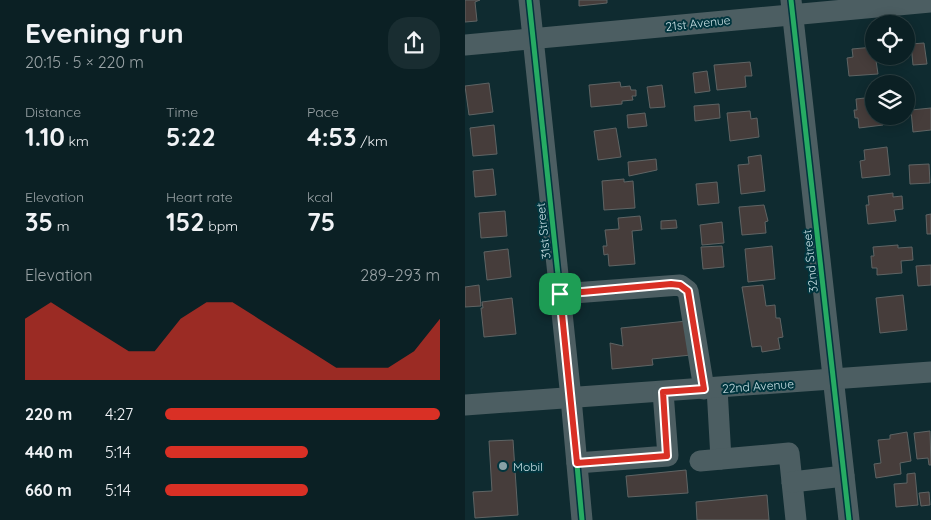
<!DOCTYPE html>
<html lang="en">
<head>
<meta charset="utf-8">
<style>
  :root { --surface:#0b2024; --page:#192d31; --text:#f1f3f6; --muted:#9aa3a6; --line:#2b3e41; --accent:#d93025 }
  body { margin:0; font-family:Quicksand,sans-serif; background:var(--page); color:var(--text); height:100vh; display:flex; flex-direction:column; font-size:19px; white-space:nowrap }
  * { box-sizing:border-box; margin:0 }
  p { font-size:16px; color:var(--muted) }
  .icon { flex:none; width:28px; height:28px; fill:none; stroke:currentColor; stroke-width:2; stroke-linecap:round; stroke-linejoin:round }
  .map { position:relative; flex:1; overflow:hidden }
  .side { display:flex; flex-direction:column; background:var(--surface); width:465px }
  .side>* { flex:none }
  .tools { position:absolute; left:400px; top:15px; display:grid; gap:10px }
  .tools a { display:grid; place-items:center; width:50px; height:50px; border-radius:50%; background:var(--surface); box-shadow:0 2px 12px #0003,0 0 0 1px var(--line); font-size:25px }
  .pin { position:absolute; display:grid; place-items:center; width:42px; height:42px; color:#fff; margin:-21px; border-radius:10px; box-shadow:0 2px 8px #0006 }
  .round { display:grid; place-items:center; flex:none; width:52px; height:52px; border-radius:20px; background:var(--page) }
  .headline { display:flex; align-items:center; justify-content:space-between; height:85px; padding:0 25px }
  h1 { font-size:28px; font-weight:800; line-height:38px }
  .stats { display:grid; grid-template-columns:repeat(3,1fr); gap:8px; height:85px; padding:5px 25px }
  .stats div { display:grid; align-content:center }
  .stats b { font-size:25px; font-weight:800 }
  .stats small { font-size:14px; font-weight:400 }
  .stats p { font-size:14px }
  .chart { height:140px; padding:10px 25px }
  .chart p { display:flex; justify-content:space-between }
  .chart svg { width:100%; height:90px; margin-top:5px; fill:var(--accent); opacity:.7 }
  ul { padding:0 25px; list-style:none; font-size:16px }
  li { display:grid; grid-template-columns:80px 60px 1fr; align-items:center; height:38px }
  li i { height:12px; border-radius:6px; background:var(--accent) }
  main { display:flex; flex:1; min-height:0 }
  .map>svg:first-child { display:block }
  .building { fill:#463d3b; stroke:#5f6464 }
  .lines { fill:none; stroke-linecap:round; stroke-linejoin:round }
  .minor { stroke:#4c5e62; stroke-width:21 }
  .cycleway-casing { stroke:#01353e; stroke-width:8 }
  .cycleway { stroke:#26ab63; stroke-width:5 }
  .route-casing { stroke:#fff; stroke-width:10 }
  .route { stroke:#d93025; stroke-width:6 }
  .poi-dot { fill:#88a1a6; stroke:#01353e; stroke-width:2 }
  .labels { text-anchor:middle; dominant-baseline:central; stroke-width:4; stroke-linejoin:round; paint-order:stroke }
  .street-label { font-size:12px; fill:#c9e0e5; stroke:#01353e }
  .poi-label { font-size:12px; fill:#c9e0e5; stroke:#01353e; text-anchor:start }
</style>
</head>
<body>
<main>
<section class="side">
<div class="headline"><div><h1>Evening run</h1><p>20:15 · 5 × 220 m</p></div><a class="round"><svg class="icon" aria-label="share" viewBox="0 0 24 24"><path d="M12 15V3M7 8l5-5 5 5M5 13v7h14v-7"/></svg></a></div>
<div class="stats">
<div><p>Distance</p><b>1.10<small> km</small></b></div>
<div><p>Time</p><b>5:22</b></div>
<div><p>Pace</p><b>4:53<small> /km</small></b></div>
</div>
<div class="stats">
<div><p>Elevation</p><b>35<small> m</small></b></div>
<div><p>Heart rate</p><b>152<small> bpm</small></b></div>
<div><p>kcal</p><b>75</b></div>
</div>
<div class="chart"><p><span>Elevation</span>289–293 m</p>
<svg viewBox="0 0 160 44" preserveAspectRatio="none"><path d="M0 44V14L10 6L20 14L30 22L40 30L50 30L60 14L70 6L80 6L90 14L100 22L110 30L120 38L130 38L140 38L150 30L160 14V44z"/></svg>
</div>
<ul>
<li><b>220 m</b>4:27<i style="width:100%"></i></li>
<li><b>440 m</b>5:14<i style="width:52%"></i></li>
<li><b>660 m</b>5:14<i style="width:52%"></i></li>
</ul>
</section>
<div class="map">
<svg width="466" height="520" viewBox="0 0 466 520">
  <rect width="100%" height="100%" fill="#0f2b30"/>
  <g class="building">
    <polygon points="0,0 15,0 10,2 12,21 0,22"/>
    <polygon points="114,0 142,0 142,3 114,6"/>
    <polygon points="459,43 462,64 448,65 446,44"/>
    <polygon points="409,47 413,74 384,76 382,58 388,57 387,49"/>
    <polygon points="285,62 287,76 280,76 281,87 252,90 249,65"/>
    <polygon points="242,71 245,91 230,93 228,73"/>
    <polygon points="155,82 156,87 165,86 166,90 171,90 171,96 167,96 168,100 157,101 157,104 126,107 124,85"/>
    <polygon points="24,83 28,112 4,115 0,86"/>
    <polygon points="197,85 200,107 185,108 182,87"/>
    <polygon points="409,97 409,116 417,116 418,125 394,128 393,118 390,118 389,110 392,110 391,99"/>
    <polygon points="254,104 255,118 230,121 229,106"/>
    <polygon points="466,108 466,130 448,132 446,110"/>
    <polygon points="285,111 286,119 292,118 294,137 265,141 262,113"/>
    <polygon points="180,113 182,126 163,128 162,115"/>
    <polygon points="29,125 32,154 8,156 5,128"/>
    <polygon points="151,128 156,157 133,160 129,131"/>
    <polygon points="422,147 425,175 397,178 395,161 400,160 399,150"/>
    <polygon points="296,155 300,191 276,194 273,165 284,164 283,157"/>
    <polygon points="191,159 192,170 164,176 163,162"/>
    <polygon points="464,164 465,183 445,184 444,165"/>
    <polygon points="28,169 31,195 10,197 8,171"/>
    <polygon points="159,179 159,182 168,181 170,208 139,210 137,181"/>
    <polygon points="252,182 254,203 233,205 231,184"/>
    <polygon points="428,193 428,197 437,196 438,209 429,210 431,221 403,224 401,205 404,205 403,196"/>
    <polygon points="299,205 303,221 300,222 301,233 277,235 274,207"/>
    <polygon points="40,211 42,236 16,238 14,213"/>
    <polygon points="466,214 466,234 462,234 461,215"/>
    <polygon points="175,216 177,230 167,231 170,264 144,266 143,254 139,255 138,246 142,246 140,230 154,229 153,218"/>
    <polygon points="211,220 212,228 196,229 196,221"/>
    <polygon points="257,222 259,243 237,245 235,225"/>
    <polygon points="433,245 433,248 447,247 448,260 436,261 437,273 412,275 412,268 407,268 406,256 409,256 408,247"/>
    <polygon points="257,246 259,267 238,269 236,247"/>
    <polygon points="307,246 310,279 283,282 280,249"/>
    <polygon points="43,249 46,277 22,280 19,252"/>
    <polygon points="466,265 466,285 453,286 451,266"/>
    <polygon points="14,285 16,306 0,307 0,287"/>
    <polygon points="298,285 301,306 310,305 311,318 315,318 318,337 313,338 315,349 297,352 296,346 287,347 277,287"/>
    <polygon points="438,295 442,330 415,333 411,298"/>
    <polygon points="47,298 51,334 19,337 16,308 18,308 17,302"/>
    <polygon points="222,321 226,355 187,359 188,365 147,369 145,343 158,346 156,328"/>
    <polygon points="465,431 466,465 464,465 463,458 452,459 449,433"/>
    <polygon points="442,432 446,461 435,463 436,474 411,478 409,464 416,463 413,440 425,439 425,435"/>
    <polygon points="48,440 53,515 10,518 8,492 27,491 24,441"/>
    <polygon points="221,470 223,493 163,497 161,476"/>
    <polygon points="450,473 453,505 431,507 429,484 442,483 442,474"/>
    <polygon points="464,492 465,505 456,506 454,493"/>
    <polygon points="302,495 304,520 232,520 231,502"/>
  </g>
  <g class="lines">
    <g class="minor">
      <polyline points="64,0 106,398 117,520"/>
      <polyline points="326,0 384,520"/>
      <polyline points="0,45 466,2"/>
      <polyline points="95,294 215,285 223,291 239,389"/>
      <polyline points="252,388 256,459"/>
      <polyline points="0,405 466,372"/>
      <polyline points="235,461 324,453 331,520"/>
      <polyline points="112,463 203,456 198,392"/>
      <polyline points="327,482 379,476"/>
    </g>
    <g class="cycleway-casing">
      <g id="cycleway">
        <polyline points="64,0 106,398 117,520"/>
        <polyline points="326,0 384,520"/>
      </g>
    </g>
    <use href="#cycleway" class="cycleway"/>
  </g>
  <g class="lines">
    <g class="route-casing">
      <polygon id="route" points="206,284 215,285 223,291 239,389 198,392 202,456 112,463 95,294"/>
    </g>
    <use href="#route" class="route"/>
  </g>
  <circle class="poi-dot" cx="38" cy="466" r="5"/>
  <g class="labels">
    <g class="street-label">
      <text transform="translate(233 23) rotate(-6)">21st Avenue</text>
      <text transform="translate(78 231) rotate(-96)">31st Street</text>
      <text transform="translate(345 261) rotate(-96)">32nd Street</text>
      <text transform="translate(293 386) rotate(-4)">22nd Avenue</text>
    </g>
    <g class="poi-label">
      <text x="48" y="466">Mobil</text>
    </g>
  </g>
</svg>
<div class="tools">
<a><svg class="icon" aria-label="locate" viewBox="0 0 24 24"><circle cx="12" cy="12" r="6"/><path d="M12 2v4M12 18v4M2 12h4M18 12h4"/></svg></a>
<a><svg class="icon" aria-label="layers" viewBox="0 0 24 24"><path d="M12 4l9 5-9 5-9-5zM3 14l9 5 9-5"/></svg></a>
</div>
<div class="pin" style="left:95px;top:294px;background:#1e9e55"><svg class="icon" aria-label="arrive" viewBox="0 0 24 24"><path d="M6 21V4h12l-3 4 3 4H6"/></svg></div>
</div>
</main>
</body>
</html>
